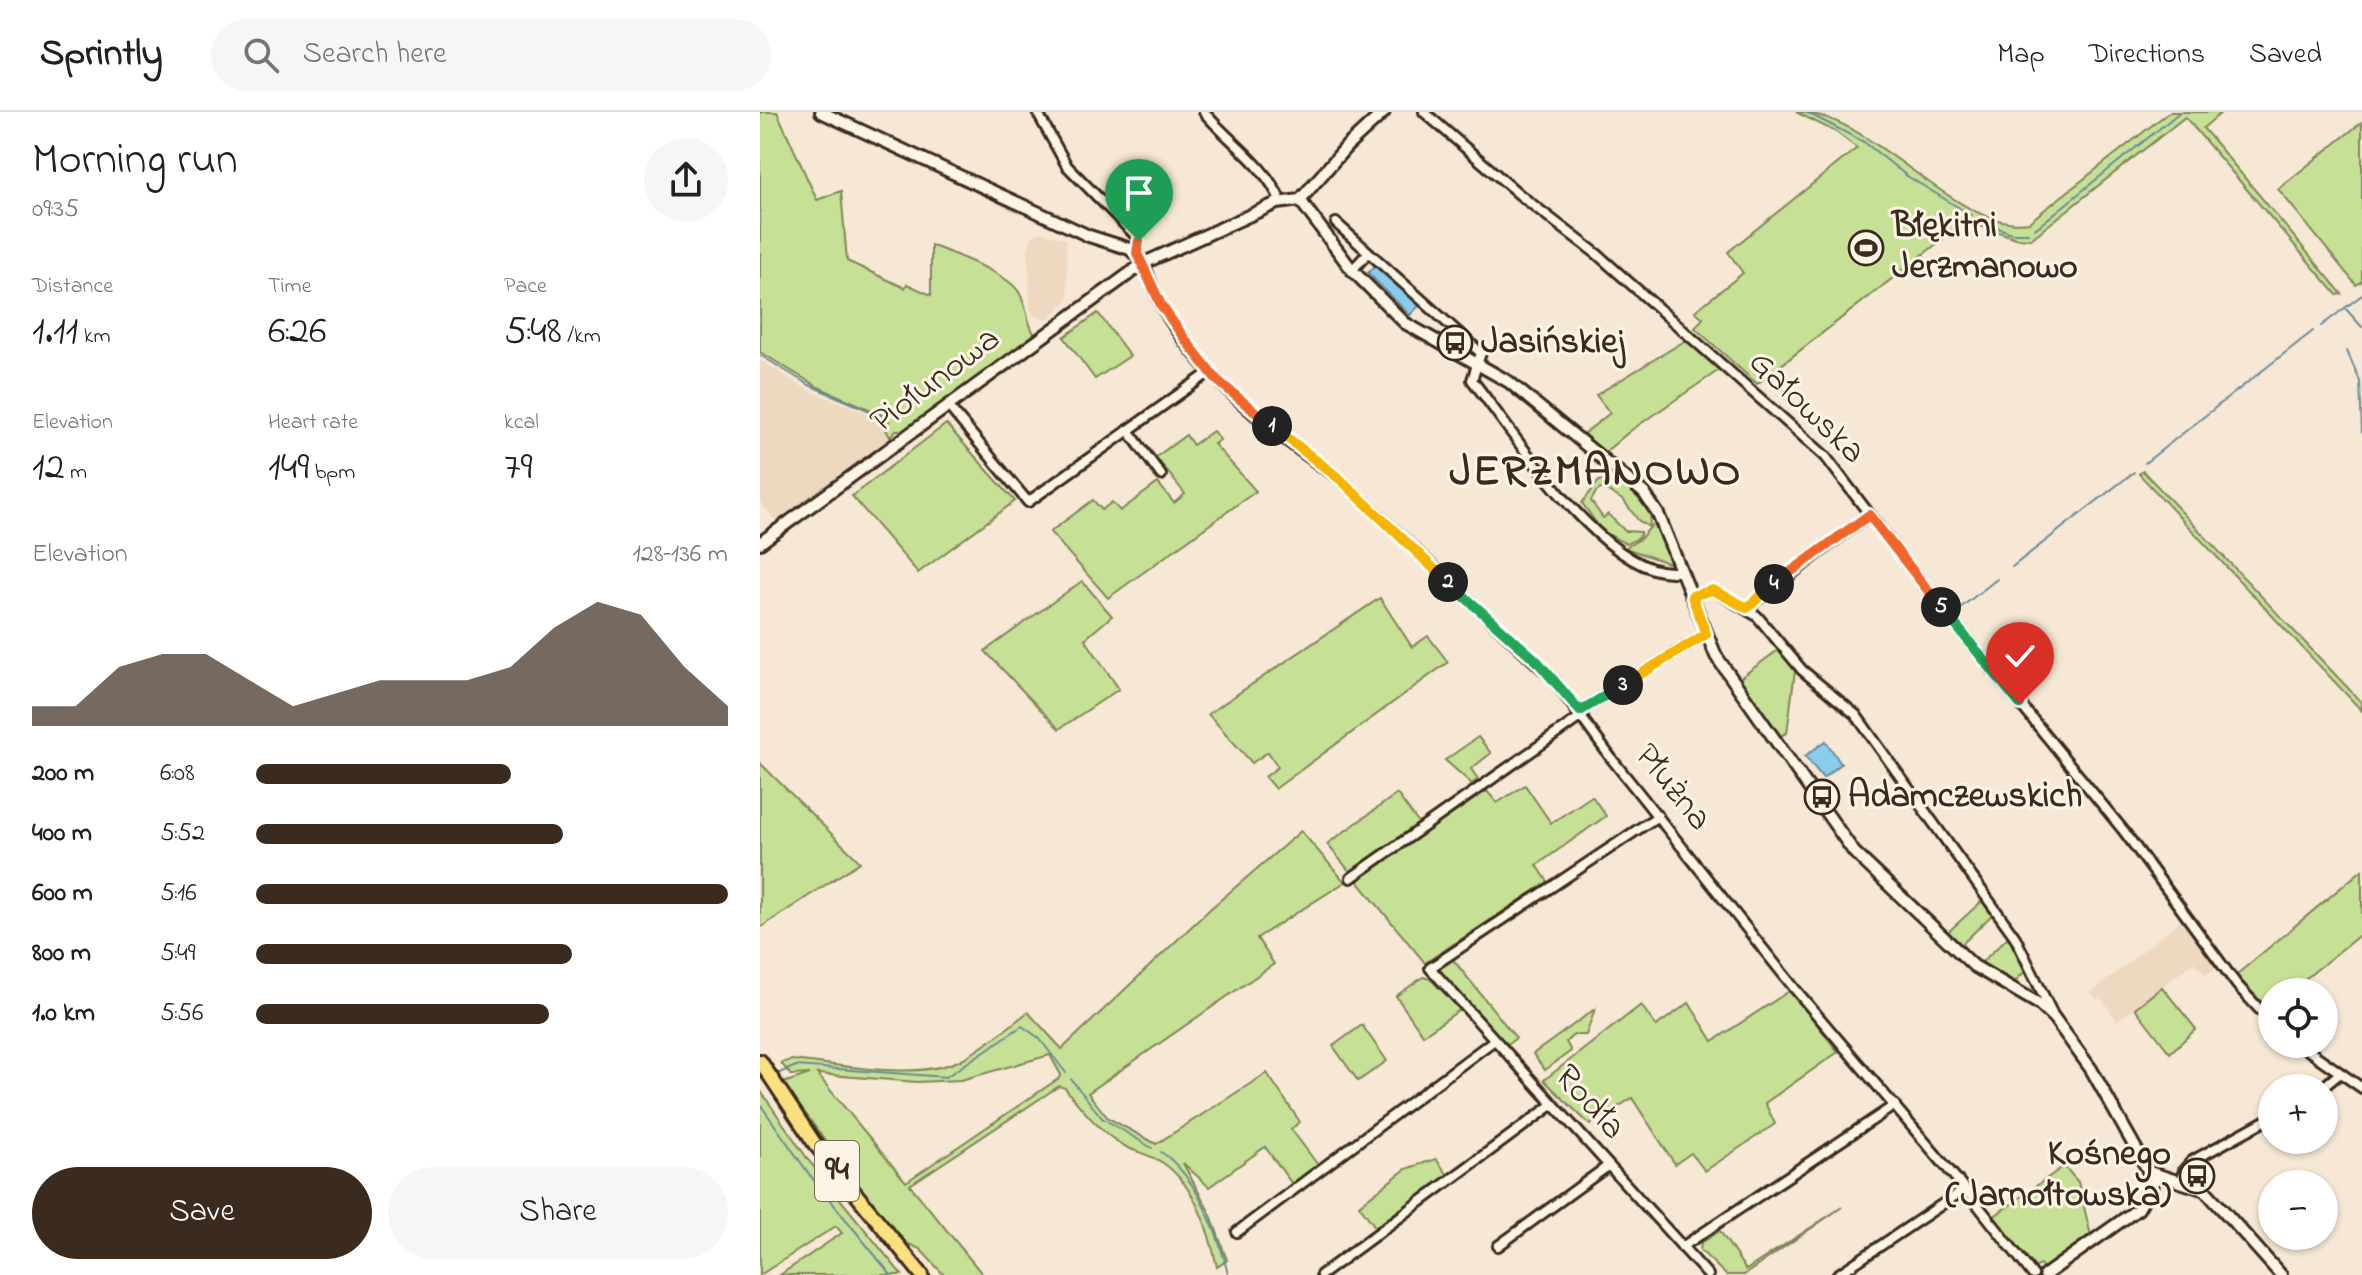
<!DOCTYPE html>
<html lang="en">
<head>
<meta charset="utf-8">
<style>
  :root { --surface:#fff; --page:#f6f6f6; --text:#202124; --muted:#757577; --line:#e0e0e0; --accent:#3b2a1e }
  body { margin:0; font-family:"Indie Flower",sans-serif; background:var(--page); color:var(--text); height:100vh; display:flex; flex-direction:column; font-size:30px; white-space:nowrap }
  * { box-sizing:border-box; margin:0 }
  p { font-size:26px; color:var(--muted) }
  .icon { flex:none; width:44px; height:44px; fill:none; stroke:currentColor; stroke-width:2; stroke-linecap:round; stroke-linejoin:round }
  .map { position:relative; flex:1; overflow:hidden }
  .sheet { display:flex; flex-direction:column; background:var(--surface); width:760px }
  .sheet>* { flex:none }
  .tools { position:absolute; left:1498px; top:866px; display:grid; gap:16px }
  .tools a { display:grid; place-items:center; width:80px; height:80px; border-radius:50%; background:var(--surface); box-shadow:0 2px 6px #0004; font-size:40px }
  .pin { position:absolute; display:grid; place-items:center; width:68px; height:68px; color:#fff; margin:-82px -34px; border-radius:50% 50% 50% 0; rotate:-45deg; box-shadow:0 0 8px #0007 }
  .pin .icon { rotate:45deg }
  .km { position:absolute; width:40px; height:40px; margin:-20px; border-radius:50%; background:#222; color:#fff; font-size:22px; line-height:40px; text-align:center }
  .round { display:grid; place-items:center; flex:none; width:84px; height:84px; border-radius:42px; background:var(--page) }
  .headline { display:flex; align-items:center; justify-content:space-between; height:136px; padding:0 32px }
  h1 { font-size:44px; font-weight:600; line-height:60px }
  .figures { display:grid; grid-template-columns:repeat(3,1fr); gap:12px; height:136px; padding:8px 32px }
  .figures div { display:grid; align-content:center }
  .figures b { font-size:40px; font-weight:600 }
  .figures small { font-size:22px; font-weight:400 }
  .figures p { font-size:22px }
  .chart { height:224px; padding:16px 32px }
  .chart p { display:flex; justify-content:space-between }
  .chart svg { width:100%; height:144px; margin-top:8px; fill:var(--accent); opacity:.7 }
  .action { display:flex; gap:16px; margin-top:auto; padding:16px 32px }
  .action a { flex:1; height:92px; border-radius:48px; background:var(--accent); color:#fff; font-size:32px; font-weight:600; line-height:92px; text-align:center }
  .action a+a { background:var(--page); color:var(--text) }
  ul { padding:0 32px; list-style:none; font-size:26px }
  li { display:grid; grid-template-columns:128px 96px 1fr; align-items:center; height:60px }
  li i { height:20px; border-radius:10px; background:var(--accent) }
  header { display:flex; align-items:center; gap:48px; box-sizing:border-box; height:112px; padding:0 40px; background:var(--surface); border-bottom:2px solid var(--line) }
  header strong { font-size:38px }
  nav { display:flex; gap:44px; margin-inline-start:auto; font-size:28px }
  .search { width:560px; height:72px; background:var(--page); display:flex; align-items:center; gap:20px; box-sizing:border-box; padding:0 28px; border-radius:44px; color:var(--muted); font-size:30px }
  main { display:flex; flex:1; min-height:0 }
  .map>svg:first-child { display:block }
  .built { fill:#efd8c0 }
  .green { fill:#c6e096; stroke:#80855a; stroke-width:2; fill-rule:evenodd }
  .water { fill:#8acceb; stroke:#6a8b99; stroke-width:2 }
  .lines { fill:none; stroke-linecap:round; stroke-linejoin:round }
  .stream { stroke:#6a8b99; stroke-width:2 }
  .minor-casing { stroke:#3b2a1e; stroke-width:14 }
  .tertiary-casing { stroke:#3b2a1e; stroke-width:16 }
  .primary-casing { stroke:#3b2a1e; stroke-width:18 }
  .minor { stroke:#fcf5e5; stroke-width:8 }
  .tertiary { stroke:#fcf5e5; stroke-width:10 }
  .primary { stroke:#fbe080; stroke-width:12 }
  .split-1-casing { stroke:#fff; stroke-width:16 }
  .split-2-casing { stroke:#fff; stroke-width:16 }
  .split-3-casing { stroke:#fff; stroke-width:16 }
  .split-4-casing { stroke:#fff; stroke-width:16 }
  .split-5-casing { stroke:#fff; stroke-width:16 }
  .split-6-casing { stroke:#fff; stroke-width:16 }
  .split-1 { stroke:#f0652b; stroke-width:10 }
  .split-2 { stroke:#f5b400; stroke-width:10 }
  .split-3 { stroke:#22a559; stroke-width:10 }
  .split-4 { stroke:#f5b400; stroke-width:10 }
  .split-5 { stroke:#f0652b; stroke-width:10 }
  .split-6 { stroke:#22a559; stroke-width:10 }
  .labels { text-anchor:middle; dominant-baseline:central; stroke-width:6; stroke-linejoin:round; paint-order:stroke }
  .shield { fill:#fcf5e5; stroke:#75675a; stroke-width:2 }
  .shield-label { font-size:34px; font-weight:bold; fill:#3b2a1e }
  .poi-label { font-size:36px; font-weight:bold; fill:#3b2a1e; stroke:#fcf5e5; text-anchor:start }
  .street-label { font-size:36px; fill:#3b2a1e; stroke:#fcf5e5 }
  .district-label { font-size:44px; font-weight:bold; letter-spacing:2px; fill:#3b2a1e; stroke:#fcf5e5 }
</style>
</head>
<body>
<header>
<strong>Sprintly</strong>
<div class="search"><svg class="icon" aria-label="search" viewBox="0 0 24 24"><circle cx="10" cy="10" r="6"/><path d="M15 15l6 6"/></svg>Search here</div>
<nav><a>Map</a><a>Directions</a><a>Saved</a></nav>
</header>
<main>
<section class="sheet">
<div class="headline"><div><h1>Morning run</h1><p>09:35</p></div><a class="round"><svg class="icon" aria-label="share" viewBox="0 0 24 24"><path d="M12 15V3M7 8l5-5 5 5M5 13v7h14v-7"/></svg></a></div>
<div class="figures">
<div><p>Distance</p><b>1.11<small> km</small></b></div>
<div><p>Time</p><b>6:26</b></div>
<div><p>Pace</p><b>5:48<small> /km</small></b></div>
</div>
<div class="figures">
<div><p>Elevation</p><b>12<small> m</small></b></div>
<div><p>Heart rate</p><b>149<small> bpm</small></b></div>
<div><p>kcal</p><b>79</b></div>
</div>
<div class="chart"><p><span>Elevation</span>128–136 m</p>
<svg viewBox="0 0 160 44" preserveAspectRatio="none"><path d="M0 44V38L10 38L20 26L30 22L40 22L50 30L60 38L70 34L80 30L90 30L100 30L110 26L120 14L130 6L140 10L150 26L160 38V44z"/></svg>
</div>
<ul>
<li><b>200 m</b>6:08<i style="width:54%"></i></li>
<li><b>400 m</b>5:52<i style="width:65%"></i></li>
<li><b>600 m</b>5:16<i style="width:100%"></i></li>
<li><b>800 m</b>5:49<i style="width:67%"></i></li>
<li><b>1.0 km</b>5:56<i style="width:62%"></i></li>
</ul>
<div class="action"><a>Save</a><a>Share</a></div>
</section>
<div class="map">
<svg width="1602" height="1163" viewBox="0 0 1602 1163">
  <rect width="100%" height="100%" fill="#f6e8d4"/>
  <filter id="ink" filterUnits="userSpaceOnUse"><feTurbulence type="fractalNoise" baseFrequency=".0125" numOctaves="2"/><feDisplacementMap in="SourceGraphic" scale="16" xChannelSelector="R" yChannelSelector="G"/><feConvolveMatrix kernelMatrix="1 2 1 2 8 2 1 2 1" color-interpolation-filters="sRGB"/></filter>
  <g filter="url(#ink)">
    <g class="built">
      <polygon points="281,120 306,127 308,188 287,207 275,205 270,196 268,137 273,124"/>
      <polygon points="0,248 48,278 117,305 131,327 16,409 0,390"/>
      <polygon points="1421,808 1456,856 1446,863 1434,850 1357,909 1341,886 1338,888 1331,881"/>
    </g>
    <g class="green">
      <path d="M0 0H17L57 88 81 79 87 149 145 176 147 172 171 183V133C192 142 251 162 260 182 267 196 267 210 275 224L149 318H136L130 325 123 312 129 309 119 301 58 275 0 240Z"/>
      <path d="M1036 0C1113 0 1196 122 1269 110L1409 0H1462L1443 16 1582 182 1577 183 1425 5 1271 127 1256 126 1206 109 997 272 935 216 943 206 935 199 983 161 968 140 1097 36 1076 20Z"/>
      <polygon points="1602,10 1602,169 1596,173 1518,77"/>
      <polygon points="338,201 370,244 335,267 304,225"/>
      <polygon points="928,227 962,256 870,319 844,341 821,324 850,301 836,283"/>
      <polygon points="186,312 255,389 158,461 92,384"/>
      <polygon points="453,319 460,328 454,332 496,379 348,486 290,420 333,388 342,398 352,390 360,399 398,371 414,391 425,382 396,345 426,323 433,333"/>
      <polygon points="1383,359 1602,591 1602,599 1379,362"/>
      <polygon points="851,365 869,375 891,402 889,415 878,408 864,389 843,376 836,380 831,389 843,406 848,402 865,419 881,420 879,426 866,432 842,419 822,391 839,369"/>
      <polygon points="893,401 911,452 865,436 880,427 894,411"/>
      <polygon points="322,469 352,504 325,527 359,577 299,617 225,539"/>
      <polygon points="620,486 652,535 668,524 688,550 515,677 505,665 518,655 508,640 492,651 448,602"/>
      <polygon points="1021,536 1035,559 1027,621 1020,624 980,566"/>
      <polygon points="718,625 731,641 711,657 718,667 712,672 685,648"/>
      <polygon points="0,651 100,750 0,816"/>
      <polygon points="765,673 791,711 832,684 846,704 777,753 788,770 665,851 567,732 637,682 665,720 727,679 737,691"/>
      <path d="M541 719 585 770 497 826 514 852 328 981 348 1006 396 1032 507 961 540 1010 531 1017 558 1053 532 1072 505 1035 449 1075 423 1051 451 1103 467 1148 457 1155C449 1118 435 1073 403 1051 393 1044 380 1041 368 1036 342 1023 323 998 305 976L299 974 150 1073 223 1163H184L160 1137 144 1130 112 1093 23 971 50 962 31 963 21 951 31 948C79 952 160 970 202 947 225 935 247 916 268 900L302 937 450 797ZM290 943 301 963 298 967 146 1070 57 962 157 970 201 968Z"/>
      <polygon points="1602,758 1602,821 1529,880 1512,880 1512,894 1508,897 1476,863"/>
      <polygon points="1222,789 1232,803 1201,833 1188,820"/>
      <polygon points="1248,825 1265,859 1253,872 1221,851"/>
      <polygon points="691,845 756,926 744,935 674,857"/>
      <polygon points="663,865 670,867 701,897 663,923 636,884"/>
      <polygon points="1402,875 1436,917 1410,941 1375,896"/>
      <polygon points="1031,878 1078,940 1005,991 1015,1012 945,1059 931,1041 915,1052 872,986 830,1013 784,968 881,893 896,914 929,891 953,929"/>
      <polygon points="835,897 826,923 813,923 806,930 811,939 785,958 773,942"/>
      <polygon points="602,913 627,949 598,969 573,934"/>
      <polygon points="0,978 49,1049 142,1163 20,1163 82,1121 76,1114 0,1163"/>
      <polygon points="676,1047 688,1063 616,1116 599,1093 646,1057"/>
      <polygon points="1304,1054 1318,1070 1331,1124 1284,1158 1280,1153 1275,1156 1233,1105"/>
      <polygon points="1082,1095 984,1163 966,1163 940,1138 941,1131 960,1119 986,1158"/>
    </g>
    <g class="water">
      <polygon points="618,151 660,193 650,203 608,161"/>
      <polygon points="1066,629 1081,652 1063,666 1045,644"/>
    </g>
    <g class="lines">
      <g class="stream">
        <polyline points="1046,0 1104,30 1147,64 1211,103"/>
        <polyline points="1219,108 1251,121 1268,121"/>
        <polyline points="1275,117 1420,0"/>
        <polyline points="1586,197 1602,215"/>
        <polyline points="1561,214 1602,183"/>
        <polyline points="1587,239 1600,269 1602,321"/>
        <polyline points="0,243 49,273 124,305 127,311"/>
        <polyline points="1385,351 1553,219"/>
        <polyline points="1252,455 1374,360"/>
        <polyline points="1195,500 1237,467"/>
        <polyline points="17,962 36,954 186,965 262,914 279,926 306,961"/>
        <polyline points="311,967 342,1006 392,1036"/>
        <polyline points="0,992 49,1062 131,1163"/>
        <path d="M401 1040C435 1062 460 1123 468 1163"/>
      </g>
      <g class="minor-casing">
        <g id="minor">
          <polyline points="277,0 307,54 379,127 377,141"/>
          <path d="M444 0C469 30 506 53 521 90"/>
          <polyline points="664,0 760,83 837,142 1065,344 1172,484 1363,718 1477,873 1512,911"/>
          <path d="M576 111 721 241 712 268C751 316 850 475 922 459"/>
          <path d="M384 151C390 165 393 179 400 192 439 265 514 322 581 368L794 568 851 646 1035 877 1205 1077 1273 1163"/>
          <polyline points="592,158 608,141"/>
          <polyline points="189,295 268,390 450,260"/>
          <polyline points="368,318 401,363"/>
          <polyline points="932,484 953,478 997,504 1042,558 1096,603 1255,825 1294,905"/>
          <polyline points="987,496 1109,403"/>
          <polyline points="820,599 946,522"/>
          <polyline points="898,704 670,856 948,1163"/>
          <polyline points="591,766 823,603"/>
          <polyline points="1539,932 1602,976"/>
          <polyline points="1562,976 1579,962"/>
          <polyline points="1421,1069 1424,1058 1432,1049 1512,1005"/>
          <polyline points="477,1120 733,929"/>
          <polyline points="738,1134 848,1054"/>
          <polyline points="922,1135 1135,993"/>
          <polyline points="561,1163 792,993"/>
          <polyline points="1077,1163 1205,1077"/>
        </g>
      </g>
      <g class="tertiary-casing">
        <g id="tertiary">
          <polyline points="61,0 329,124 370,137 384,151"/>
          <polyline points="540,88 592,158 645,211 749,270 884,381 898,402 956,544 1094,740 1214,854 1279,892 1294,906 1331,957 1389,1060 1445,1078 1521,1163"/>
          <polyline points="540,88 587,34 624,0"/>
          <polyline points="0,431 384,151 517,91 540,88"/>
          <polyline points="1285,1163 1378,1097 1397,1064"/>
        </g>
      </g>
      <g class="primary-casing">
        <polyline id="primary" points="0,949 55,1032 162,1163"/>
      </g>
      <use href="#minor" class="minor"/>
      <use href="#tertiary" class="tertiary"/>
      <use href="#primary" class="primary"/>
    </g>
  </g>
  <g class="lines" filter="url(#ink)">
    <g class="split-1-casing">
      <polyline id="split-1" points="379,129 377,141 401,193 427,230 457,268 512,314"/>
    </g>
    <g class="split-2-casing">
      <polyline id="split-2" points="512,314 581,368 688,470"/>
    </g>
    <g class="split-3-casing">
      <polyline id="split-3" points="688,470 777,549 820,599 863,573"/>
    </g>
    <g class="split-4-casing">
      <polyline id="split-4" points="863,573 946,522 932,484 953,478 987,496 1014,472"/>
    </g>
    <g class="split-5-casing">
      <polyline id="split-5" points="1014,472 1109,403 1181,495"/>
    </g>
    <g class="split-6-casing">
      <polyline id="split-6" points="1181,495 1260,592"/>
    </g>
    <use href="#split-1" class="split-1"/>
    <use href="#split-2" class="split-2"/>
    <use href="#split-3" class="split-3"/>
    <use href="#split-4" class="split-4"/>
    <use href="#split-5" class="split-5"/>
    <use href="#split-6" class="split-6"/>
  </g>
  <defs>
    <g id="stadium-ring" transform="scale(1.8)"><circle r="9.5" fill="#fcf5e5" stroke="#3b2a1e" stroke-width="1.5"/><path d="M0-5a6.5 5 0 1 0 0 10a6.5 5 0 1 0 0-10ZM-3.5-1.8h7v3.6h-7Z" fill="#3b2a1e"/></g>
    <g id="bus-ring" transform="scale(1.8)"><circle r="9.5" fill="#fcf5e5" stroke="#3b2a1e" stroke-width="1.5"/><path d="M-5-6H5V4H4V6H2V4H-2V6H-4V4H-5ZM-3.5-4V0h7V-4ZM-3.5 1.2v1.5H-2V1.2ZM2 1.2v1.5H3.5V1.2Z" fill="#3b2a1e"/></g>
  </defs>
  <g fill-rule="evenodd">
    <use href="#stadium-ring" x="1106" y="136"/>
    <use href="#bus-ring" x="695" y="231"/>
    <use href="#bus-ring" x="1062" y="685"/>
    <use href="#bus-ring" x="1437" y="1064"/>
  </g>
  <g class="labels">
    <rect class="shield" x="55" y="1029" width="44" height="60" rx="6"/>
    <g class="shield-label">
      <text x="77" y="1059">94</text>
    </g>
    <g class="poi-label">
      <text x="1132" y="115">Błękitni<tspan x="1132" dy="41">Jerzmanowo</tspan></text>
      <text x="721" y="231">Jasińskiej</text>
      <text x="1088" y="685">Adamczewskich</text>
      <text x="1411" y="1043" text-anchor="end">Kośnego<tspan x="1411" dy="41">(Jarnołtowska)</tspan></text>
    </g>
    <g class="street-label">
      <text transform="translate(176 269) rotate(-37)">Piołunowa</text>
      <text transform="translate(1046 296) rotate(44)">Gałowska</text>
      <text transform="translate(912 676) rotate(51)">Płużna</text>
      <text transform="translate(829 991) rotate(48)">Rodła</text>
    </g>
    <g class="district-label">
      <text x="836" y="361">JERZMANOWO</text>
    </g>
  </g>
</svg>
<div class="tools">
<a><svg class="icon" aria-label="locate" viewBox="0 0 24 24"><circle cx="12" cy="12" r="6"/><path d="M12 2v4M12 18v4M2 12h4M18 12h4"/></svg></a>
<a>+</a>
<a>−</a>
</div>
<div class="pin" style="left:379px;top:129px;background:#1e9e55"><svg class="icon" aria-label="arrive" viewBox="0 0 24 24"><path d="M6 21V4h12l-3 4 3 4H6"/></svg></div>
<div class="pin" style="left:1260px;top:592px;background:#d93025"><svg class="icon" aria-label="check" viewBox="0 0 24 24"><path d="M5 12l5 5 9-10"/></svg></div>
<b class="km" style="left:512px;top:314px">1</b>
<b class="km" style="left:688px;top:470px">2</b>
<b class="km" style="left:863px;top:573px">3</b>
<b class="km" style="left:1014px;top:472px">4</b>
<b class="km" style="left:1181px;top:495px">5</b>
</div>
</main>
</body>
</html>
